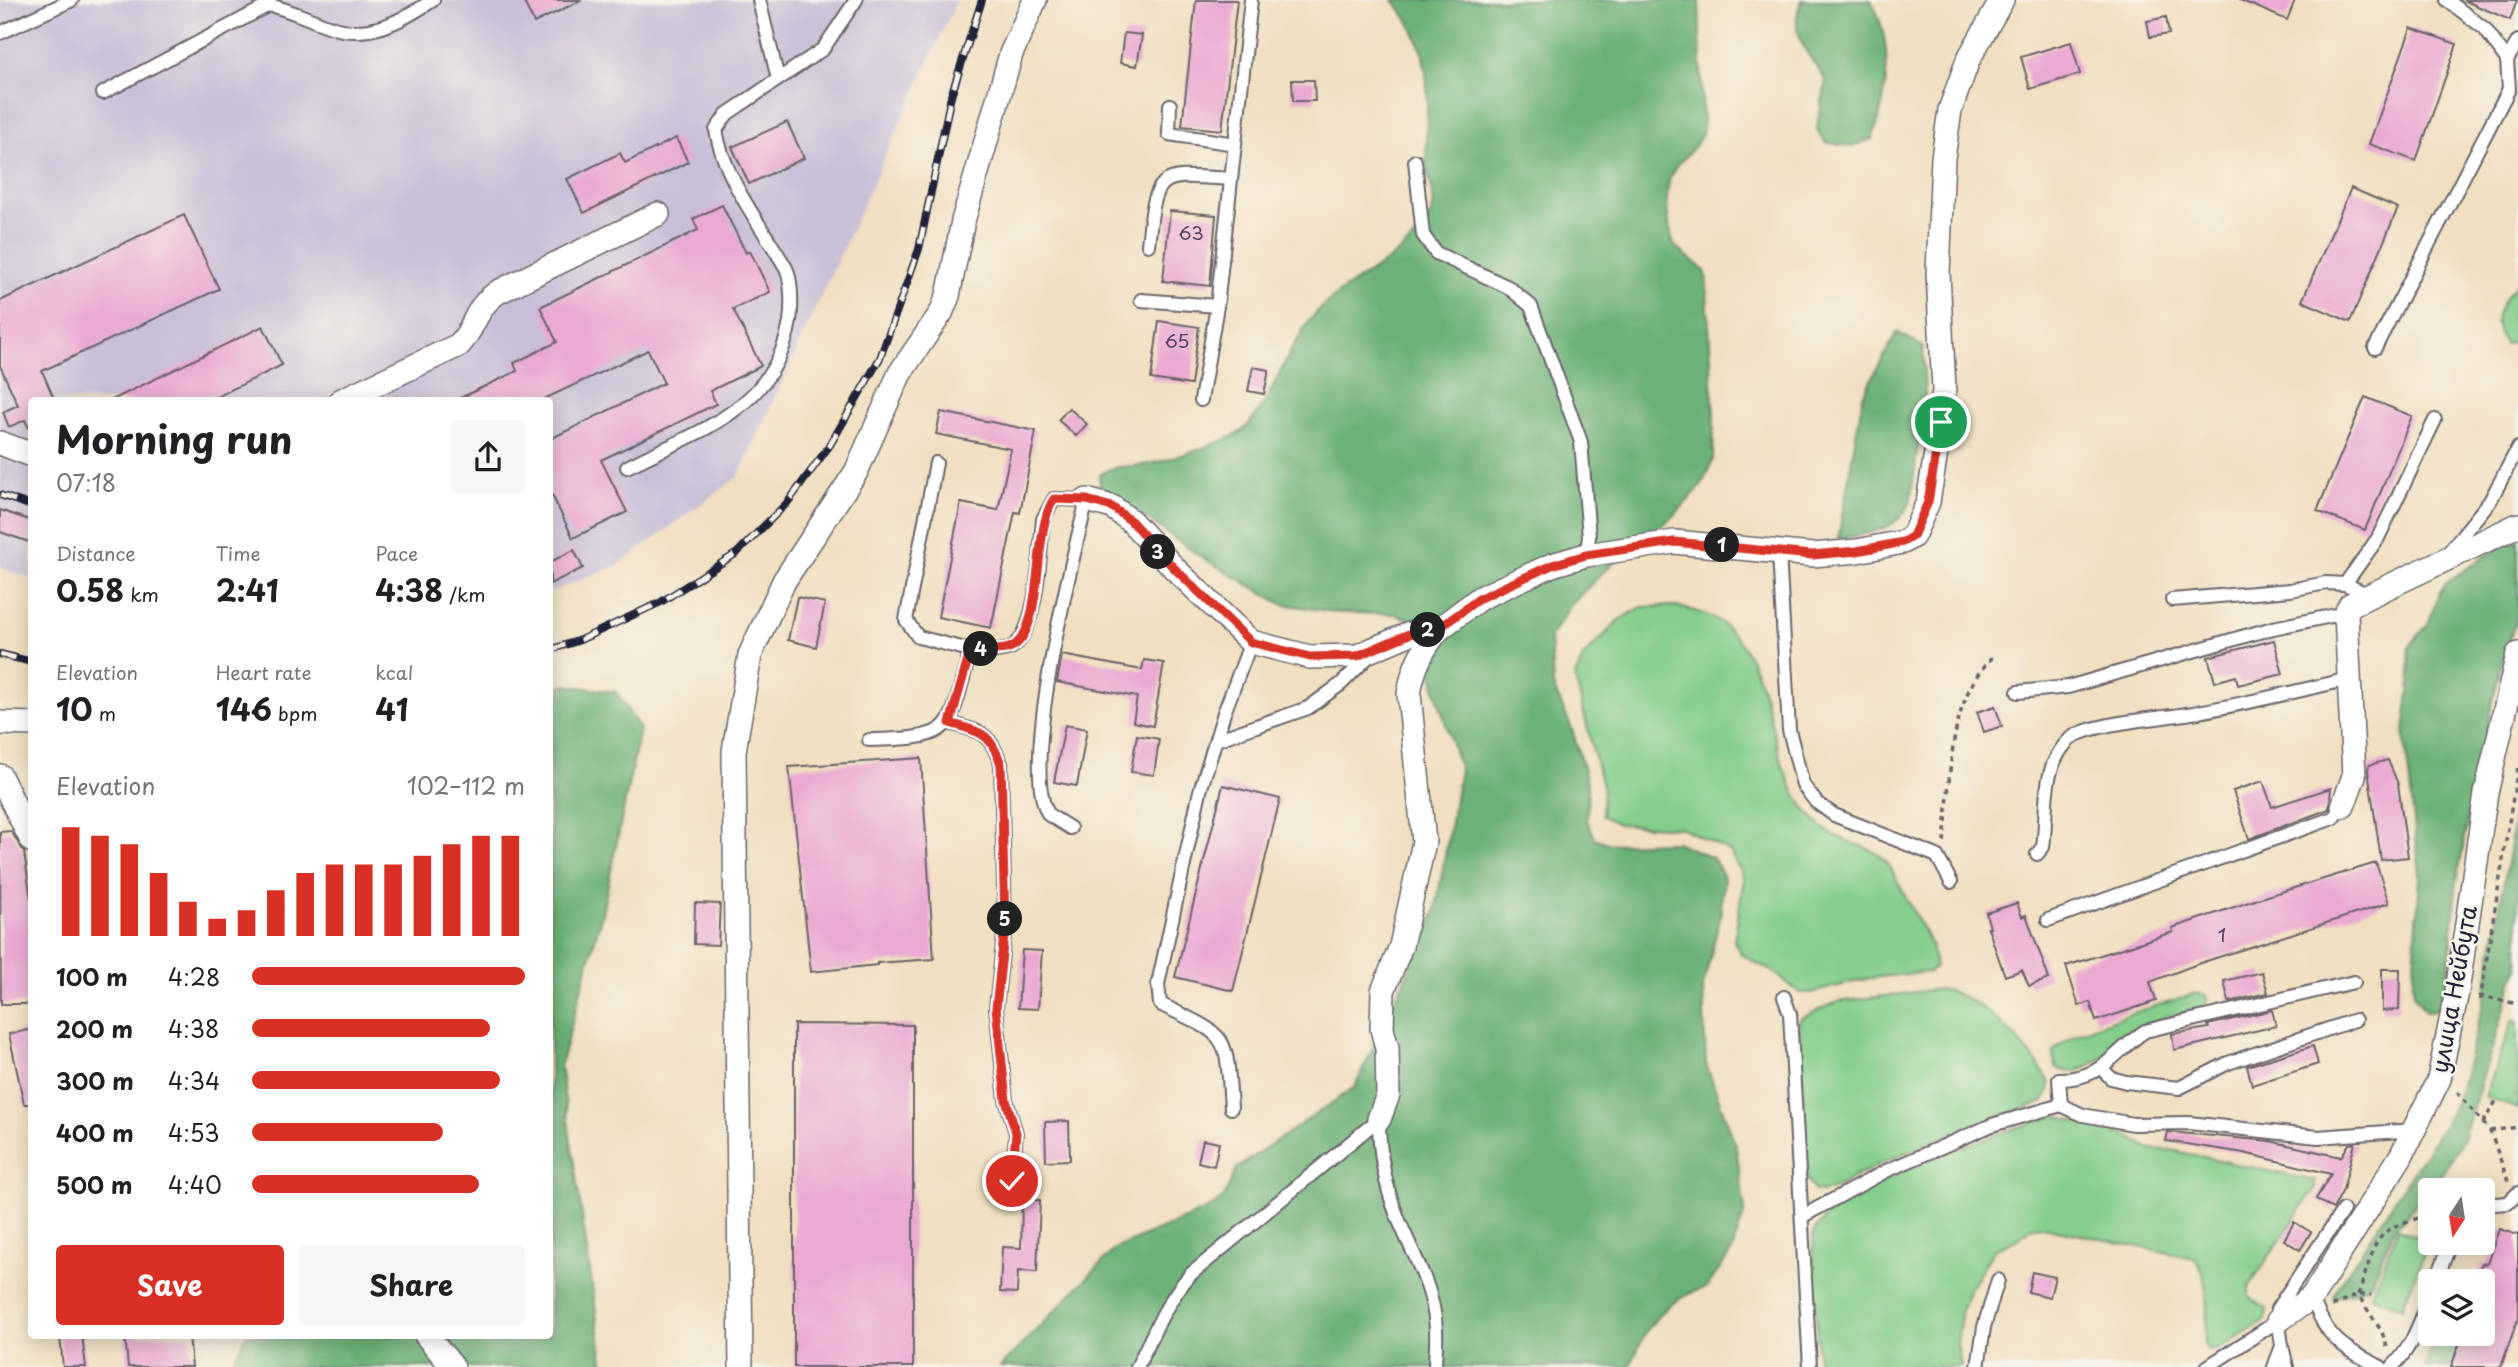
<!DOCTYPE html>
<html lang="en">
<head>
<meta charset="utf-8">
<style>
  :root { --surface:#fff; --page:#f6f6f6; --text:#202124; --muted:#757577; --accent:#d93025 }
  body { margin:0; font-family:"Playpen Sans",sans-serif; background:var(--page); color:var(--text); height:100vh; display:flex; flex-direction:column; font-size:26px; white-space:nowrap }
  * { box-sizing:border-box; margin:0 }
  p { font-size:23px; color:var(--muted) }
  .icon { flex:none; width:38px; height:38px; fill:none; stroke:currentColor; stroke-width:2; stroke-linecap:round; stroke-linejoin:round }
  .map { position:relative; flex:1; overflow:hidden }
  .panel { position:absolute; left:28px; top:397px; width:525px; height:942px; display:flex; flex-direction:column; background:var(--surface); border-radius:7px; box-shadow:0 4px 18px #0003 }
  .panel>* { flex:none }
  .needle { width:46px; rotate:192deg }
  .fabs { position:absolute; left:2418px; top:1178px; display:grid; gap:14px }
  .fabs a { display:grid; place-items:center; width:77px; height:77px; border-radius:7px; background:var(--surface); box-shadow:0 4px 18px #0003; font-size:35px }
  .pin { position:absolute; display:grid; place-items:center; width:60px; height:60px; color:#fff; margin:-30px; border:4px solid #fff; border-radius:50%; box-shadow:0 2px 7px #0007 }
  .km { position:absolute; width:35px; height:35px; margin:-18px; border-radius:50%; background:#222; color:#fff; font-size:19px; line-height:35px; text-align:center }
  .round { display:grid; place-items:center; flex:none; width:74px; height:74px; border-radius:7px; background:var(--page) }
  .headline { display:flex; align-items:center; justify-content:space-between; height:119px; padding:0 28px }
  h1 { font-size:38px; font-weight:700; line-height:52px }
  .metrics { display:grid; grid-template-columns:repeat(3,1fr); gap:10px; height:119px; padding:7px 28px }
  .metrics div { display:grid; align-content:center }
  .metrics b { font-size:30px; font-weight:700 }
  .metrics small { font-size:19px; font-weight:400 }
  .metrics p { font-size:19px }
  .chart { height:196px; padding:14px 28px }
  .chart p { display:flex; justify-content:space-between }
  .chart svg { width:100%; height:126px; margin-top:7px; stroke:var(--accent); stroke-width:6 }
  .button { display:flex; gap:14px; margin-top:auto; padding:14px 28px }
  .button a { flex:1; height:80px; border-radius:7px; background:var(--accent); color:#fff; font-size:28px; font-weight:700; line-height:80px; text-align:center }
  .button a+a { background:var(--page); color:var(--text) }
  ul { padding:0 28px; list-style:none; font-size:23px }
  li { display:grid; grid-template-columns:112px 84px 1fr; align-items:center; height:52px }
  li i { height:18px; border-radius:9px; background:var(--accent) }
  .map>svg:first-child { display:block }
  .industrial { fill:#c9bfd7 }
  .green { fill:#85ce8b; stroke:#547863; stroke-width:2 }
  .forest { fill:#6cb177; stroke:#476a59; stroke-width:2 }
  .building { fill:#eaaad2 }
  .lines { fill:none; stroke-linecap:round; stroke-linejoin:round }
  .service-casing { stroke:#6a646a; stroke-width:16 }
  .minor-casing { stroke:#6a646a; stroke-width:26 }
  .path { stroke:#6a646a; stroke-width:3.5; stroke-dasharray:5 5; stroke-linecap:butt }
  .service { stroke:#fff; stroke-width:12 }
  .minor { stroke:#fff; stroke-width:23 }
  .rail-casing { stroke:#22223b; stroke-width:8 }
  .rail { stroke:#f7f3e8; stroke-width:5; stroke-dasharray:16; stroke-linecap:butt }
  .route-casing { stroke:#fff; stroke-width:14 }
  .route { stroke:#d93025; stroke-width:9 }
  .labels { text-anchor:middle; dominant-baseline:central; stroke-width:5; stroke-linejoin:round; paint-order:stroke }
  .number-label { font-size:19px; fill:#544461 }
  .street-label { font-size:23px; fill:#22223b; stroke:#f7f3e8 }
</style>
</head>
<body>
<div class="map">
<svg width="2518" height="1367" viewBox="0 0 2518 1367">
  <rect width="100%" height="100%" fill="#f7f3e8"/>
  <filter id="ink" filterUnits="userSpaceOnUse"><feTurbulence type="fractalNoise" baseFrequency=".0143" numOctaves="2"/><feDisplacementMap in="SourceGraphic" scale="14" xChannelSelector="R" yChannelSelector="G"/><feConvolveMatrix kernelMatrix="1 2 1 2 8 2 1 2 1" color-interpolation-filters="sRGB"/></filter>
  <filter id="wash" filterUnits="userSpaceOnUse"><feTurbulence type="fractalNoise" baseFrequency=".00686" numOctaves="4" result="noise"/><feDisplacementMap in="SourceGraphic" scale="28" xChannelSelector="R" yChannelSelector="G"/><feGaussianBlur stdDeviation="1.57" result="paint"/><feColorMatrix in="noise" values="0 0 0 0 0 0 0 0 0 0 0 0 0 0 0 0 0 1.4 0 .05"/><feComposite in="paint" operator="in"/></filter>
  <g filter="url(#wash)">
    <rect width="100%" height="100%" fill="#f0dfc0"/>
    <polygon class="industrial" points="0,0 957,0 738,477 618,565 550,592 550,401 32,401 31,578 0,568"/>
    <g class="green">
      <path d="M2518 282V306L2511 317 2518 339 2504 344C2488 315 2500 306 2518 282Z"/>
      <path d="M1674 606C1690 610 1710 613 1724 625 1776 670 1764 750 1802 804 1807 811 1815 822 1823 828 1843 844 1871 844 1888 863L1931 945 1935 967 1929 972 1870 978 1811 993H1800L1776 974 1741 954 1734 941 1744 879 1730 851 1682 828 1619 824 1602 816 1603 790 1575 677 1583 657 1619 620 1642 607Z"/>
      <path d="M1940 989C1982 996 2028 1046 2049 1081V1092L2043 1102C1980 1122 1917 1145 1858 1175 1845 1182 1828 1196 1814 1190L1808 1180 1799 1022 1801 1018 1837 1002Z"/>
      <path d="M2196 993 2207 995 2208 999 2203 1007C2184 1013 2164 1017 2145 1025 2120 1035 2085 1087 2056 1067L2053 1052C2067 1029 2167 1003 2196 993Z"/>
      <polygon points="2513,1020 2518,1021 2518,1109 2485,1097"/>
      <path d="M2056 1116 2126 1135 2150 1149 2171 1150 2315 1181V1188L2249 1287V1297L2267 1309 2265 1320 2218 1349 2208 1351 2204 1344C2208 1325 2210 1270 2194 1258L2038 1226 2030 1228 2020 1238 1994 1250 1971 1287 1962 1308 1957 1343 1961 1367H1818L1813 1235C1829 1189 2007 1129 2056 1116Z"/>
      <polygon points="2398,1229 2429,1242 2402,1308 2371,1295"/>
      <polygon points="2436,1334 2462,1336 2451,1367 2425,1367"/>
    </g>
    <g class="forest">
      <path d="M1393 0H1699L1703 131C1698 147 1684 156 1674 170 1662 186 1668 227 1674 245L1706 272 1714 416 1713 459 1702 485 1674 516 1603 572 1571 605 1550 637 1553 686 1572 729 1588 785 1587 821 1595 838 1610 844 1676 842 1713 858 1724 877 1720 918 1703 986 1706 1064 1736 1146 1745 1211 1732 1251 1707 1287 1686 1295 1667 1307 1646 1331 1630 1367H1000L1116 1248 1208 1209 1224 1197 1237 1168 1355 1087 1435 913 1460 770 1436 692 1422 625 1395 614 1340 613 1282 604 1201 557 1100 486 1099 476C1113 463 1131 468 1149 464 1167 460 1230 441 1243 430 1270 407 1289 341 1316 313 1349 278 1404 261 1429 218 1440 200 1427 180 1426 161 1425 97 1439 55 1393 0Z"/>
      <path d="M1802 0H1871C1894 43 1889 95 1872 139L1851 147 1825 142 1817 129 1826 81C1809 54 1786 33 1802 0Z"/>
      <path d="M1897 332 1923 347 1925 396 1910 503C1897 532 1866 534 1838 539L1863 395Z"/>
      <polygon points="2518,540 2518,614 2501,666 2474,784 2456,888 2448,976 2438,1009 2426,1012 2414,995 2413,984 2420,875 2404,731 2410,683 2409,647 2428,624 2439,593 2448,581 2500,547"/>
      <polygon points="564,685 616,692 640,729 602,914 560,1066 604,1367 230,1367 246,1335 550,1335 550,690"/>
      <polygon points="2518,796 2518,967 2463,1139 2444,1171 2394,1230 2369,1287 2334,1298 2333,1295 2447,1120 2460,1092 2485,997"/>
    </g>
    <g id="blocks">
      <g class="building">
        <polygon points="523,0 582,0 534,23"/>
        <polygon points="1196,0 1237,0 1222,130 1182,126"/>
        <polygon points="2240,0 2295,0 2287,20"/>
        <polygon points="2463,0 2517,0 2510,20"/>
        <polygon points="2166,17 2169,34 2150,37 2147,21"/>
        <polygon points="2411,28 2457,44 2416,161 2369,144"/>
        <polygon points="1124,33 1142,35 1137,66 1120,63"/>
        <polygon points="2071,42 2080,74 2030,89 2021,57"/>
        <polygon points="1292,80 1314,80 1315,101 1293,101"/>
        <polygon points="787,122 804,158 749,184 732,147"/>
        <polygon points="676,138 688,162 584,213 567,179 620,153 625,163"/>
        <polygon points="2351,188 2398,208 2350,322 2302,301"/>
        <polygon points="722,205 746,253 750,251 770,292 733,309 761,366 710,391 716,404 601,460 627,512 573,538 550,491 550,439 664,383 648,350 540,401 454,401 517,371 514,363 557,342 540,307 698,230 693,219"/>
        <polygon points="1170,211 1216,215 1210,286 1163,281"/>
        <polygon points="184,215 219,289 42,371 55,401 32,401 32,434 25,420 9,427 3,412 18,405 0,366 0,301"/>
        <polygon points="1159,321 1199,327 1191,385 1151,379"/>
        <polygon points="263,326 282,365 208,401 110,401"/>
        <polygon points="1253,367 1269,370 1264,394 1248,391"/>
        <polygon points="2365,397 2412,416 2365,530 2317,511"/>
        <polygon points="1069,408 1087,424 1076,436 1058,420"/>
        <polygon points="941,412 1036,431 1020,513 1015,512 991,628 938,617 961,503 998,510 1011,449 936,434"/>
        <polygon points="0,510 32,521 32,543 0,532"/>
        <polygon points="574,550 583,568 550,584 550,562"/>
        <polygon points="797,597 825,603 816,647 788,640"/>
        <polygon points="2274,640 2283,674 2238,685 2236,676 2215,682 2208,657"/>
        <polygon points="1062,655 1142,670 1144,660 1164,663 1153,726 1133,722 1137,697 1057,682"/>
        <polygon points="1995,706 2002,726 1984,732 1977,712"/>
        <polygon points="1065,725 1087,729 1077,786 1054,782"/>
        <polygon points="1137,735 1159,739 1154,775 1131,772"/>
        <polygon points="921,758 934,959 877,963 877,965 811,972 789,767"/>
        <polygon points="2388,760 2398,784 2408,857 2381,860 2368,770 2369,765"/>
        <polygon points="2263,781 2272,807 2331,788 2329,809 2249,839 2233,791"/>
        <polygon points="1223,785 1280,799 1233,991 1175,977"/>
        <polygon points="11,831 24,852 32,906 32,1004 1,1004 0,832"/>
        <polygon points="2376,863 2389,903 2200,963 2150,982 2156,1001 2096,1021 2090,1002 2079,1006 2066,966 2173,932 2172,928 2258,899"/>
        <polygon points="695,903 720,904 718,945 694,944"/>
        <polygon points="2017,903 2022,917 2026,915 2049,979 2029,986 2022,970 2005,976 1988,928 1990,928 1986,913"/>
        <polygon points="1022,950 1042,951 1038,1009 1018,1008"/>
        <polygon points="2382,969 2400,969 2399,1010 2382,1011"/>
        <polygon points="2262,972 2268,993 2229,1002 2224,981"/>
        <polygon points="2272,1010 2276,1026 2174,1050 2172,1034 2209,1028 2208,1025"/>
        <polygon points="794,1024 913,1025 913,1367 794,1367"/>
        <polygon points="32,1029 32,1104 24,1104 9,1034"/>
        <polygon points="2313,1046 2318,1064 2252,1085 2247,1066"/>
        <polygon points="1069,1121 1070,1160 1046,1161 1045,1122"/>
        <polygon points="2168,1132 2270,1141 2341,1157 2349,1144 2355,1143 2343,1190 2333,1209 2316,1199 2331,1174 2244,1153 2166,1141"/>
        <polygon points="1203,1140 1219,1143 1214,1166 1198,1162"/>
        <polygon points="1022,1200 1040,1200 1037,1272 1018,1271 1017,1293 1000,1292 1002,1247 1021,1248"/>
        <polygon points="2294,1222 2311,1232 2300,1250 2284,1240"/>
        <polygon points="2499,1229 2518,1235 2518,1318 2501,1367 2451,1367 2463,1334 2483,1334 2483,1281 2475,1281 2482,1263 2487,1264"/>
        <polygon points="2032,1272 2055,1277 2050,1297 2028,1292"/>
        <polygon points="82,1335 86,1367 63,1367 60,1337"/>
        <polygon points="125,1335 189,1335 192,1367 128,1367"/>
      </g>
    </g>
  </g>
  <g filter="url(#ink)">
    <use href="#blocks" fill-opacity="0" stroke="#6a646a" stroke-width="2"/>
    <g class="lines">
      <g class="service-casing">
        <g id="service">
          <polyline points="759,0 778,79"/>
          <polyline points="0,33 72,0"/>
          <polyline points="2507,60 2518,41"/>
          <path d="M103 93 269 5C291 10 310 20 331 27 369 40 403 20 433 0"/>
          <polyline points="1170,105 1169,134 1235,144"/>
          <polyline points="1415,161 1423,235 1436,253 1508,287 1531,306 1581,442 1589,537 1586,555"/>
          <path d="M1148 245C1156 170 1158 174 1231 179"/>
          <polyline points="1141,300 1217,306"/>
          <polyline points="2375,348 2509,89 2507,60 2485,29 2447,0"/>
          <polyline points="1201,400 1217,306 1251,0"/>
          <path d="M936 463 906 620 918 637C945 643 983 658 1010 648 1038 637 1040 548 1043 519L1054 499 1087 500C1073 557 1018 770 1049 815L1070 828"/>
          <path d="M627 467C699 430 775 410 790 321 792 307 792 280 786 268 761 225 724 179 716 130L727 114 823 49 856 0"/>
          <polyline points="1779,553 1789,730 1803,785 1816,802 1834,815 1937,856 1951,882"/>
          <polyline points="2447,554 2490,501 2518,448"/>
          <polyline points="2345,584 2378,538 2435,420"/>
          <polyline points="2172,600 2290,590 2326,583 2345,584 2367,594"/>
          <polyline points="2018,692 2068,687 2273,628 2346,613"/>
          <path d="M950 723C982 733 989 731 1001 764L1005 926 996 1008 1006 1100 1016 1133 1012 1181"/>
          <path d="M869 740C960 738 947 731 971 649"/>
          <polyline points="1216,740 1308,708 1341,684 1368,657"/>
          <path d="M2037 854 2043 847C2048 812 2040 768 2069 740 2087 722 2170 718 2198 712 2249 703 2299 691 2349 679"/>
          <polyline points="2048,920 2333,818 2343,806"/>
          <polyline points="1784,997 1790,1014 1810,1367"/>
          <polyline points="2102,1069 2111,1078 2126,1082 2179,1088 2228,1063 2355,1020"/>
          <polyline points="2061,1105 2083,1115 2133,1124 2189,1123 2318,1137 2414,1130"/>
          <path d="M1231 1108C1226 1030 1229 1038 1160 1004L1158 984 1200 791 1224 713 1251 642"/>
          <path d="M1379 1119C1379 1154 1385 1186 1398 1218 1413 1255 1434 1288 1436 1329 1437 1342 1435 1355 1435 1367"/>
          <polyline points="2483,1205 2508,1203 2518,1193"/>
          <path d="M1803 1216 1886 1171 1992 1125 2061 1105 2059 1079C2104 1079 2112 1053 2145 1031L2354 982"/>
          <polyline points="2436,1281 2451,1242"/>
          <path d="M2312 1297C2326 1339 2343 1348 2381 1367"/>
          <polyline points="2282,1346 2287,1367"/>
          <path d="M1137 1367C1153 1335 1166 1301 1191 1274L1379 1119"/>
          <polyline points="1978,1367 1984,1327 1998,1280"/>
          <polyline points="2207,1367 2278,1321"/>
          <polyline points="2274,1367 2282,1346 2277,1309 2343,1210"/>
          <path d="M2392 1367C2413 1347 2420 1321 2431 1295"/>
        </g>
      </g>
      <g class="minor-casing">
        <g id="minor">
          <path d="M340 401 459 345C477 325 474 308 498 292L658 214"/>
          <polyline points="0,443 32,455"/>
          <polyline points="1087,500 1112,507 1131,521 1175,569 1251,642 1310,657 1357,656 1409,634 1439,629 1480,598 1552,565 1586,555 1674,542 1813,555 1857,551 1903,542 1913,536 1928,502 1941,422 1944,389 1938,273 1943,158 1950,110 1968,60 2002,0"/>
          <polyline points="0,723 32,724"/>
          <polyline points="0,776 32,841"/>
          <polyline points="2343,806 2354,776 2346,613 2350,605 2518,525"/>
          <path d="M1379 1119 1388 1095 1387 1048 1382 1029 1383 991 1401 946 1424 842 1409 694C1413 668 1422 649 1439 629"/>
          <polyline points="2278,1321 2312,1297 2401,1156 2439,1079 2457,992 2486,793 2518,654"/>
          <polyline points="426,1335 453,1367"/>
          <polyline points="741,1367 734,751 750,655 784,581 856,472 900,373 941,313 948,296 963,221 1011,54 1035,0"/>
        </g>
      </g>
      <g class="path">
        <path d="M1944 842C1951 783 1946 700 1993 657"/>
        <polyline points="2479,996 2518,1004"/>
        <polyline points="2480,1000 2518,767"/>
        <polyline points="2457,1092 2490,1131 2508,1181"/>
        <polyline points="2483,1123 2496,1101"/>
        <polyline points="2490,1131 2518,1127"/>
        <polyline points="2332,1306 2358,1295 2371,1295"/>
        <path d="M2387 1347 2382 1332 2358 1295C2378 1240 2369 1229 2431 1215"/>
      </g>
      <use href="#service" class="service"/>
      <use href="#minor" class="minor"/>
      <g class="rail-casing">
        <g id="rail">
          <polyline points="0,495 32,506"/>
          <polyline points="550,650 580,640 661,602 737,553 788,502 830,445 880,358 919,249 951,96 982,0"/>
          <polyline points="0,654 32,662"/>
        </g>
      </g>
      <use href="#rail" class="rail"/>
    </g>
  </g>
  <g class="lines" filter="url(#ink)">
    <g class="route-casing">
      <path id="route" d="M1012 1181 1016 1133 1006 1100 996 1008 1005 926 1001 764C989 731 982 733 950 723L971 649C983 649 998 652 1009 648 1046 636 1031 531 1054 499L1087 500 1112 507 1131 521 1175 569 1251 642 1310 657 1357 656 1409 634 1438 629 1480 598 1552 565 1586 555 1674 542 1812 555 1857 551 1903 542 1913 536 1928 502 1941 422"/>
    </g>
    <use href="#route" class="route"/>
  </g>
  <g class="labels">
    <g class="number-label">
      <text x="1191" y="232">63</text>
      <text x="1177" y="340">65</text>
      <text x="2222" y="934">1</text>
    </g>
    <g class="street-label">
      <text transform="translate(2453 989) rotate(-80)">улица Нейбута</text>
    </g>
  </g>
</svg>
<div class="fabs">
<a><svg class="needle" viewBox="-14 -14 28 28"><path d="M0-13l5 13h-10z" fill="#e53935"/><path d="M0 13l5-13h-10z" fill="#757577"/></svg></a>
<a><svg class="icon" aria-label="layers" viewBox="0 0 24 24"><path d="M12 4l9 5-9 5-9-5zM3 14l9 5 9-5"/></svg></a>
</div>
<div class="pin" style="left:1941px;top:422px;background:#1e9e55"><svg class="icon" aria-label="arrive" viewBox="0 0 24 24"><path d="M6 21V4h12l-3 4 3 4H6"/></svg></div>
<div class="pin" style="left:1012px;top:1181px;background:#d93025"><svg class="icon" aria-label="check" viewBox="0 0 24 24"><path d="M5 12l5 5 9-10"/></svg></div>
<b class="km" style="left:1722px;top:545px">1</b>
<b class="km" style="left:1428px;top:630px">2</b>
<b class="km" style="left:1158px;top:552px">3</b>
<b class="km" style="left:981px;top:649px">4</b>
<b class="km" style="left:1005px;top:919px">5</b>
<section class="panel">
<div class="headline"><div><h1>Morning run</h1><p>07:18</p></div><a class="round"><svg class="icon" aria-label="share" viewBox="0 0 24 24"><path d="M12 15V3M7 8l5-5 5 5M5 13v7h14v-7"/></svg></a></div>
<div class="metrics">
<div><p>Distance</p><b>0.58<small> km</small></b></div>
<div><p>Time</p><b>2:41</b></div>
<div><p>Pace</p><b>4:38<small> /km</small></b></div>
</div>
<div class="metrics">
<div><p>Elevation</p><b>10<small> m</small></b></div>
<div><p>Heart rate</p><b>146<small> bpm</small></b></div>
<div><p>kcal</p><b>41</b></div>
</div>
<div class="chart"><p><span>Elevation</span>102–112 m</p>
<svg viewBox="0 0 160 44" preserveAspectRatio="none"><path d="M5 44V6M15 44V9M25 44V12M35 44V22M45 44V32M55 44V38M65 44V35M75 44V28M85 44V22M95 44V19M105 44V19M115 44V19M125 44V16M135 44V12M145 44V9M155 44V9"/></svg>
</div>
<ul>
<li><b>100 m</b>4:28<i style="width:100%"></i></li>
<li><b>200 m</b>4:38<i style="width:87%"></i></li>
<li><b>300 m</b>4:34<i style="width:91%"></i></li>
<li><b>400 m</b>4:53<i style="width:70%"></i></li>
<li><b>500 m</b>4:40<i style="width:83%"></i></li>
</ul>
<div class="button"><a>Save</a><a>Share</a></div>
</section>
</div>
</body>
</html>
